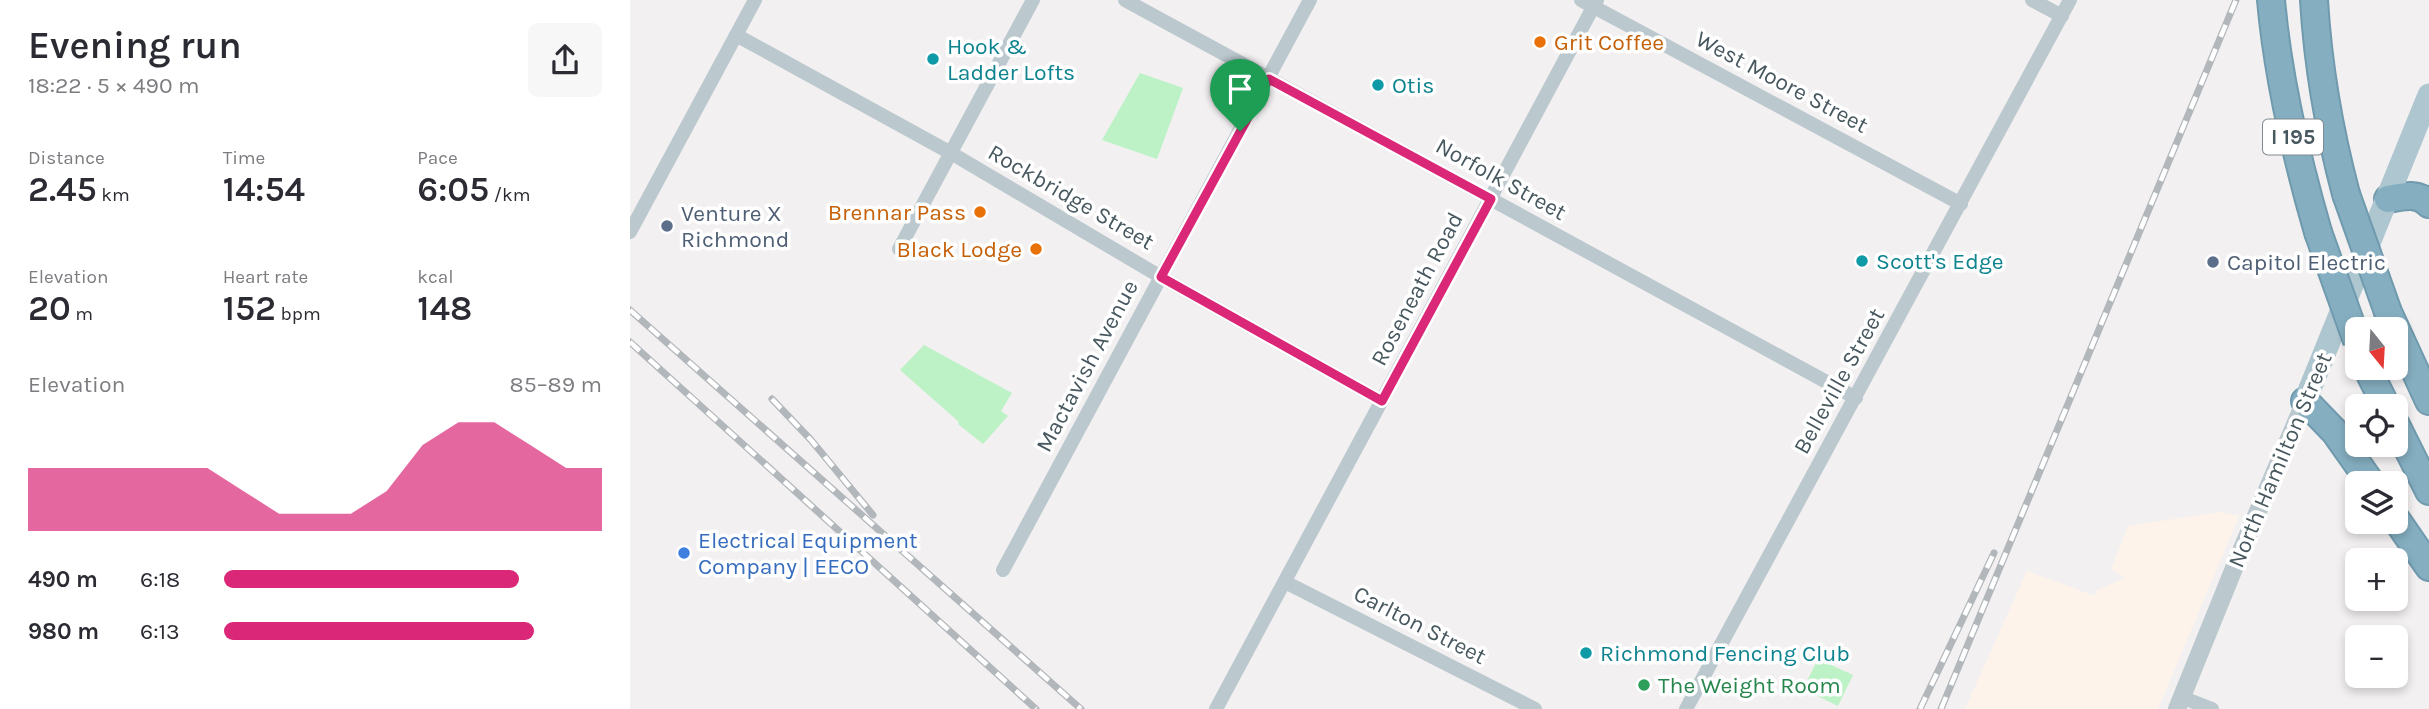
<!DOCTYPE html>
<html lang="en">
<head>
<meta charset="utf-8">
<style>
  :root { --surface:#fff; --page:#f7f7f7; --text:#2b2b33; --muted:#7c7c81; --accent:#db2777 }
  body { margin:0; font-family:Karla,sans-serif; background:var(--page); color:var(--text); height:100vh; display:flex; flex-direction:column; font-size:26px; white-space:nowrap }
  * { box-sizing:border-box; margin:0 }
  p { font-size:23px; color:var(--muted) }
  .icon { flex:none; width:38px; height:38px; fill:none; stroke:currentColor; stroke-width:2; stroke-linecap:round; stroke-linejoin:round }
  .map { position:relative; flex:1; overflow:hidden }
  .details { display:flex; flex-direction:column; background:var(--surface); width:630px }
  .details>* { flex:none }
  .needle { width:46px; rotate:162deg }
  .fabs { position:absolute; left:1715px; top:317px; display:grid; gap:14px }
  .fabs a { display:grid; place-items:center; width:63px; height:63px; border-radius:10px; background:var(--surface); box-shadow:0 4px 10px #0003; font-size:35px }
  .pin { position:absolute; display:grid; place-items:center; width:60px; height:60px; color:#fff; margin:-72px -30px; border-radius:50% 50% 50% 0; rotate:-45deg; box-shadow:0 0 7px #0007 }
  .pin .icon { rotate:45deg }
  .round { display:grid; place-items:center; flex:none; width:74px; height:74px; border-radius:10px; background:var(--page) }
  .overview { display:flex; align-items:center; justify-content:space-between; height:119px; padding:0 28px }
  h1 { font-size:38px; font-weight:600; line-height:52px }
  .figures { display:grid; grid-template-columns:repeat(3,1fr); gap:10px; height:119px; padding:7px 28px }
  .figures div { display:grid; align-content:center }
  .figures b { font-size:35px; font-weight:600 }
  .figures small { font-size:19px; font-weight:400 }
  .figures p { font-size:19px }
  .chart { height:196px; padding:14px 28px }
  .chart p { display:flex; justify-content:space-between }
  .chart svg { width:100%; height:126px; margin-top:7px; fill:var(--accent); opacity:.7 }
  ul { padding:0 28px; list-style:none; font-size:23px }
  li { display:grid; grid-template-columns:112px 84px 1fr; align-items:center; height:52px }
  li i { height:18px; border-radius:9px; background:var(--accent) }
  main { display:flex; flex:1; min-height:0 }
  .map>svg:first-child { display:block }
  .commercial { fill:#fdf3ea }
  .green { fill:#bdf2c6 }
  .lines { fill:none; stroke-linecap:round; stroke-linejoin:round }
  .motorway-casing { stroke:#709aad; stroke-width:30 }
  .minor { stroke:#bbc8ce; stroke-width:14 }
  .tertiary { stroke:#bbc8ce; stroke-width:18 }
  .primary { stroke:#aec6d0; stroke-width:23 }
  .motorway { stroke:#85afc1; stroke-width:26 }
  .rail-casing { stroke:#b2b7bb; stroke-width:7 }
  .rail { stroke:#fff; stroke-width:4.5; stroke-dasharray:13; stroke-linecap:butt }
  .motorway-bridge-casing { stroke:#709aad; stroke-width:30; stroke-linecap:butt }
  .motorway-bridge { stroke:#85afc1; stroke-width:26 }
  .route-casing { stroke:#fff; stroke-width:14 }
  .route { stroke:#db2777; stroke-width:9 }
  .food-dot { fill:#e8710a; stroke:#fff; stroke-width:2.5 }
  .culture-dot { fill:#0f9aa8; stroke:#fff; stroke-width:2.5 }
  .service-dot { fill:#5c6f8a; stroke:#fff; stroke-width:2.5 }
  .shop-dot { fill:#3f7fe0; stroke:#fff; stroke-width:2.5 }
  .leisure-dot { fill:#2e9e5b; stroke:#fff; stroke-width:2.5 }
  .labels { text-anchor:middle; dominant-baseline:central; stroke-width:7; stroke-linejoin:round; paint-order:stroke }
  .shield { fill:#fff; stroke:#7e8a8f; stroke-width:2 }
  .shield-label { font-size:21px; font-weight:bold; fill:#47585f }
  .food-label { font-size:23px; fill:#c56008; stroke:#fff; text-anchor:end }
  .culture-label { font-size:23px; fill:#0d838f; stroke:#fff; text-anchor:start }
  .street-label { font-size:23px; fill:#47585f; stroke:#fff }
  .service-label { font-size:23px; fill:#4e5e75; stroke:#fff; text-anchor:start }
  .shop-label { font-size:23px; fill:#366cbe; stroke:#fff; text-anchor:start }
  .leisure-label { font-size:23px; fill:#27864d; stroke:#fff; text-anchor:start }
</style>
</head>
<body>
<main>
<section class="details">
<div class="overview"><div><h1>Evening run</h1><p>18:22 · 5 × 490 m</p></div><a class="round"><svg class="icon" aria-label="share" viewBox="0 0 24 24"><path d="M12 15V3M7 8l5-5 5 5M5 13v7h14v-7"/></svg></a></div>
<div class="figures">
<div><p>Distance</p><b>2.45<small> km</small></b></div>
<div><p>Time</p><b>14:54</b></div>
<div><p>Pace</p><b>6:05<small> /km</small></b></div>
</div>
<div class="figures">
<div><p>Elevation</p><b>20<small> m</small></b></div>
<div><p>Heart rate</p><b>152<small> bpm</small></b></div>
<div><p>kcal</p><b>148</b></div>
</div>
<div class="chart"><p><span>Elevation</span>85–89 m</p>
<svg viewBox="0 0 160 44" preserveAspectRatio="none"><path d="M0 44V22L10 22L20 22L30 22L40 22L50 22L60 30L70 38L80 38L90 38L100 30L110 14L120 6L130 6L140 14L150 22L160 22V44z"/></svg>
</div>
<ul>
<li><b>490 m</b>6:18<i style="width:78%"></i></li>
<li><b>980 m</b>6:13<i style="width:82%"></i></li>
</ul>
</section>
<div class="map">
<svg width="1799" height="709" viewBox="0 0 1799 709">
  <rect width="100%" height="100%" fill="#f3f0f1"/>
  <polygon class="commercial" points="1589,512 1609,516 1528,709 1335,709 1397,571 1465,596 1466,591 1496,577 1481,570 1498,526"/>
  <g class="green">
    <polygon points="510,73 553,88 527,159 472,140"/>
    <polygon points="294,345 382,393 371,411 378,416 353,444 328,424 329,422 270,370"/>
    <polygon points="1188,659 1223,675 1208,706 1173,689"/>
  </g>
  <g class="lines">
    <g class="motorway-casing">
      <g id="motorway">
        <path d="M1641 0C1648 79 1666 156 1688 232"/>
        <path d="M1684 0C1688 67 1699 130 1716 194"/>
        <path d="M1758 199C1773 196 1788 192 1799 204"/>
        <polyline points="1758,312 1799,401"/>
        <polyline points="1737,368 1756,406"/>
        <polyline points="1675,401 1705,432 1741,483"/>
        <polyline points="1766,425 1799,491"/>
        <polyline points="1766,519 1799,567"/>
      </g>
    </g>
    <g class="minor">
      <polyline points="495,0 1226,398"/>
      <polyline points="951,0 1331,204"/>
      <polyline points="1402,0 1432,16"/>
      <polyline points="106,35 321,153 531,277 752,401"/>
      <polyline points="0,232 125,0"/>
      <polyline points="269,249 403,0"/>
      <polyline points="373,570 680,0"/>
      <polyline points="655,582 905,709"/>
      <polyline points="1551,697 1582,709"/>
      <polyline points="586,709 967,0"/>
      <polyline points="1056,709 1440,0"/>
    </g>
    <polyline class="tertiary" points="1547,709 1611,551 1675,401"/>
    <polyline class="primary" points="1675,401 1799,95"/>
    <use href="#motorway" class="motorway"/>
    <g class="rail-casing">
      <g id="rail">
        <polyline points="0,310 451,709"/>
        <polyline points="0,342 406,709"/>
        <polyline points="142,399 181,440 243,515"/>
        <polyline points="1290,709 1364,553"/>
        <polyline points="1311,709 1606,0"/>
      </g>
    </g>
    <use href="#rail" class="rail"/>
    <g class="motorway-bridge-casing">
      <g id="motorway-bridge">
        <polyline points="1716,194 1758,312"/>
        <polyline points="1688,232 1727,341"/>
      </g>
    </g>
    <use href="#motorway-bridge" class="motorway-bridge"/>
  </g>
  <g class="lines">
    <g class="route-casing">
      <polygon id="route" points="639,79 861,199 752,401 531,277"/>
    </g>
    <use href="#route" class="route"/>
  </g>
  <g class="food-dot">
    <circle cx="910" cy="42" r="7"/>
    <circle cx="350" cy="212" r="7"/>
    <circle cx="406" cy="249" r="7"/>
  </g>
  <g class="culture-dot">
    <circle cx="303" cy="59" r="7"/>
    <circle cx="748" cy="85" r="7"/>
    <circle cx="1232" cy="261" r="7"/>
    <circle cx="956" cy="653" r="7"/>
  </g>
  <g class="service-dot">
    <circle cx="37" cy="226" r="7"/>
    <circle cx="1583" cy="262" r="7"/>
  </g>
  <circle class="shop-dot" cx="54" cy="553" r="7"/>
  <circle class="leisure-dot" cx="1014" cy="685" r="7"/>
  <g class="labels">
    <rect class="shield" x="1633" y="119.5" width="60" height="35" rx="5"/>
    <g class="shield-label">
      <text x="1663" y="137">I 195</text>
    </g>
    <g class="food-label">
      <text x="924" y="42" text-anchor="start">Grit Coffee</text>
      <text x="336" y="212">Brennar Pass</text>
      <text x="392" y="249">Black Lodge</text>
    </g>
    <g class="culture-label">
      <text x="317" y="46">Hook &amp;<tspan x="317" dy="26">Ladder Lofts</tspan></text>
      <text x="762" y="85">Otis</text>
      <text x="1246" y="261">Scott's Edge</text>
      <text x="970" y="653">Richmond Fencing Club</text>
    </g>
    <g class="street-label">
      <text transform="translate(1152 82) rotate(28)">West Moore Street</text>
      <text transform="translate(871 179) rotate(29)">Norfolk Street</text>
      <text transform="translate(441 197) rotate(30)">Rockbridge Street</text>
      <text transform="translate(787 289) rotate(-62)">Roseneath Road</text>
      <text transform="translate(457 366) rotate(-62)">Mactavish Avenue</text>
      <text transform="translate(1209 381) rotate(-61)">Belleville Street</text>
      <text transform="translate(1650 460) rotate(-67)">North Hamilton Street</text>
      <text transform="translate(790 625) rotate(27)">Carlton Street</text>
    </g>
    <g class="service-label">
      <text x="51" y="213">Venture X<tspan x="51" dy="26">Richmond</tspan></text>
      <text x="1597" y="262">Capitol Electric</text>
    </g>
    <g class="shop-label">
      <text x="68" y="540">Electrical Equipment<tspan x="68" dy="26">Company | EECO</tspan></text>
    </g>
    <g class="leisure-label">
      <text x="1028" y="685">The Weight Room</text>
    </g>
  </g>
</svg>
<div class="fabs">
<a><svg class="needle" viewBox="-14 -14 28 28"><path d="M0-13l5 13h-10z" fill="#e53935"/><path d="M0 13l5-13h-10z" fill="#7c7c81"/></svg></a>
<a><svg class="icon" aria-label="locate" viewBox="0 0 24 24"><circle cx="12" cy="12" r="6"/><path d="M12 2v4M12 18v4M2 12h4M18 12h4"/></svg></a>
<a><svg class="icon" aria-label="layers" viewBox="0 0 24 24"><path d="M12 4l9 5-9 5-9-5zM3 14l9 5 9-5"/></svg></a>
<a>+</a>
<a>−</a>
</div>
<div class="pin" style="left:610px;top:131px;background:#1e9e55"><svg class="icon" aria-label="arrive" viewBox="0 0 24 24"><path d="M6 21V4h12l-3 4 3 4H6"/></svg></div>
</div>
</main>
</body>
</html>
